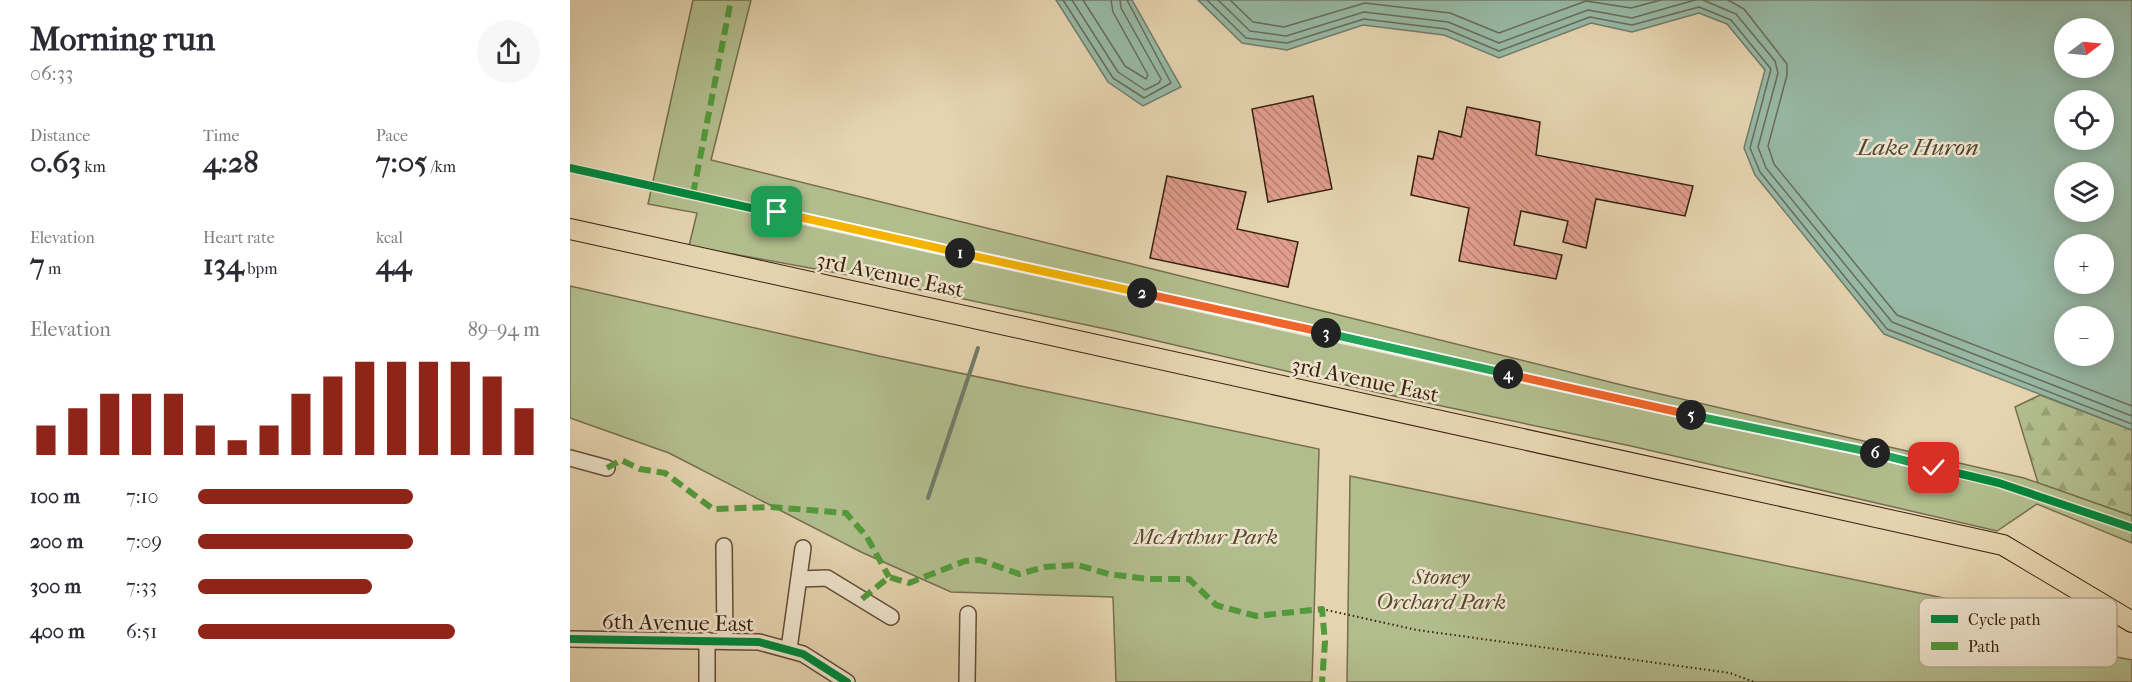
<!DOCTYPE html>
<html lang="en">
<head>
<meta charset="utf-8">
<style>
  :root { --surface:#fff; --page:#f7f7f7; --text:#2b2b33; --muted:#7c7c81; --accent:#8f2418 }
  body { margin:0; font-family:"IM FELL French Canon",serif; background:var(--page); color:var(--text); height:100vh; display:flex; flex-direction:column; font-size:22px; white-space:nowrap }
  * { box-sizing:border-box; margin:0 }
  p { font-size:20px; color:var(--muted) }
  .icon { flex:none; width:33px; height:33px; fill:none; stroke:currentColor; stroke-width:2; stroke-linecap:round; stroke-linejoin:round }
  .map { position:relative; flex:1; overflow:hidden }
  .side { display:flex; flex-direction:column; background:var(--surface); width:570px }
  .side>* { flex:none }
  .needle { width:39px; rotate:74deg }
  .buttons { position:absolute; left:1484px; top:18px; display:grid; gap:12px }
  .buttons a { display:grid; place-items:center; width:60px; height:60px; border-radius:50%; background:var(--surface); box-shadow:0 3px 15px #0003; font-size:30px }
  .pin { position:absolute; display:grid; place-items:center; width:51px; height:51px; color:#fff; margin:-26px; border-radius:12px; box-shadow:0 3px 9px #0006 }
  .km { position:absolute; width:30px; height:30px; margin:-15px; border-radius:50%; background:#222; color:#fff; font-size:16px; line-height:30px; text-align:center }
  .round { display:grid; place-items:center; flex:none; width:63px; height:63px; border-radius:32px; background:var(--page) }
  .summary { display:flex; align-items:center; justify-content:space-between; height:102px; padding:0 30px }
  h1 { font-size:33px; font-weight:700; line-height:45px }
  .stats { display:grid; grid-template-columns:repeat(3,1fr); gap:9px; height:102px; padding:6px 30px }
  .stats div { display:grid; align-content:center }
  .stats b { font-size:30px; font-weight:700 }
  .stats small { font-size:16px; font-weight:400 }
  .stats p { font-size:16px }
  .chart { height:168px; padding:12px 30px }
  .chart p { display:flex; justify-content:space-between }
  .chart svg { width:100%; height:108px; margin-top:6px; stroke:var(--accent); stroke-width:6 }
  ul { padding:0 30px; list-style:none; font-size:20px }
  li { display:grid; grid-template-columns:96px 72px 1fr; align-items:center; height:45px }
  li i { height:15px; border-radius:8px; background:var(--accent) }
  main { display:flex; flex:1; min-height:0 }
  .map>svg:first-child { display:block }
  .forest { fill:url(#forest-firs); stroke:#766e4e; stroke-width:1.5 }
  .green { fill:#b2bd8d; stroke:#766e4e; stroke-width:1.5 }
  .water { fill:#97b9a6; stroke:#717c69; stroke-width:1.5; fill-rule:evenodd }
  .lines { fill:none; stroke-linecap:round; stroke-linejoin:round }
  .shore { stroke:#686c5a; stroke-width:1.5 }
  .stream { stroke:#717c69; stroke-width:4 }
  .building { fill:url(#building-back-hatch); stroke:#39200e; stroke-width:1.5 }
  .minor-casing { stroke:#644d36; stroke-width:18 }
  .major-casing { stroke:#39200e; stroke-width:22 }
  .path { stroke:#39200e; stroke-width:2; stroke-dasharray:1.5 3; stroke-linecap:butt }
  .minor { stroke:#eee3cc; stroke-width:15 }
  .major { stroke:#e5d4b0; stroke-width:20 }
  .quiet { stroke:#529a3c; stroke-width:6; stroke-dasharray:12 6; stroke-linecap:butt }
  .cycleway-casing { stroke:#eee3cc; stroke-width:11 }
  .cycleway { stroke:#00873e; stroke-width:8 }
  .split-1-casing { stroke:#fff; stroke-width:12 }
  .split-2-casing { stroke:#fff; stroke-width:12 }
  .split-3-casing { stroke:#fff; stroke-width:12 }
  .split-4-casing { stroke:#fff; stroke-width:12 }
  .split-5-casing { stroke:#fff; stroke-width:12 }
  .split-6-casing { stroke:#fff; stroke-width:12 }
  .split-7-casing { stroke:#fff; stroke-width:12 }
  .split-1 { stroke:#f5b400; stroke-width:8 }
  .split-2 { stroke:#f5b400; stroke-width:8 }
  .split-3 { stroke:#f0652b; stroke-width:8 }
  .split-4 { stroke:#22a559; stroke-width:8 }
  .split-5 { stroke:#f0652b; stroke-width:8 }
  .split-6 { stroke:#22a559; stroke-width:8 }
  .split-7 { stroke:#22a559; stroke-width:8 }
  .labels { text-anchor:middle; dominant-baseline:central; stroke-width:5; stroke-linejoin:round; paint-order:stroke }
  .street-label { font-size:22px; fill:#39200e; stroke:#eee3cc }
  .park-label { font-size:22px; font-style:italic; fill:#57472e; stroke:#eee3cc }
  .water-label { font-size:24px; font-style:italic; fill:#504634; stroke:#eee3cc }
  .key { fill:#eee3cc; stroke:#b8a893; stroke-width:1.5 }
  .key-label { font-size:16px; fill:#39200e }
</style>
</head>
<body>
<main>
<section class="side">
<div class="summary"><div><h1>Morning run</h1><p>06:33</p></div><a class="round"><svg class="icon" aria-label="share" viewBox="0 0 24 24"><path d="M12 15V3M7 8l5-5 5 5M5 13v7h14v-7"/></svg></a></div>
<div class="stats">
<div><p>Distance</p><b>0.63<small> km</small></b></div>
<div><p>Time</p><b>4:28</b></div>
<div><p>Pace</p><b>7:05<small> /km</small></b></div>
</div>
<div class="stats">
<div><p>Elevation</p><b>7<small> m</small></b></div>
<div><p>Heart rate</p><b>134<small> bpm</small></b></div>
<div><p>kcal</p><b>44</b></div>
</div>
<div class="chart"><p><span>Elevation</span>89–94 m</p>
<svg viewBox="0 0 160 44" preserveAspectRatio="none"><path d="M5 44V32M15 44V25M25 44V19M35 44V19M45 44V19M55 44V32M65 44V38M75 44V32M85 44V19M95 44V12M105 44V6M115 44V6M125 44V6M135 44V6M145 44V12M155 44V25"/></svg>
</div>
<ul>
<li><b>100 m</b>7:10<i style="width:63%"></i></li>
<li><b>200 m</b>7:09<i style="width:63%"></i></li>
<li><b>300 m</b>7:33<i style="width:51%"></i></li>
<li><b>400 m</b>6:51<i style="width:75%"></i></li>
</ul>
</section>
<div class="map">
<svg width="1562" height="682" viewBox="0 0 1562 682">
  <defs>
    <pattern id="forest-firs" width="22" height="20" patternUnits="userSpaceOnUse" patternTransform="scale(1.5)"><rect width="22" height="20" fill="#b2bd8d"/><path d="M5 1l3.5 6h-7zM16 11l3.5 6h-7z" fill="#9aa278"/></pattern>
    <pattern id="building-back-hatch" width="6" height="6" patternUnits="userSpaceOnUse" patternTransform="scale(1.5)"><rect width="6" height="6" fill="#e19e8e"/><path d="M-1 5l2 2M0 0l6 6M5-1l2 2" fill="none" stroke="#b78072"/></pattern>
  </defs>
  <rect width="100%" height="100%" fill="#e5d4b0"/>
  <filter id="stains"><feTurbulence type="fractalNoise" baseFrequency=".00333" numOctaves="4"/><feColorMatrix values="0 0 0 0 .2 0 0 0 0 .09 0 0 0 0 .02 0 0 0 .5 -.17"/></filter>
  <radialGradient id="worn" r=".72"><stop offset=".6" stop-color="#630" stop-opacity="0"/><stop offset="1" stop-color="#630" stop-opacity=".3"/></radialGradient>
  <polygon class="forest" points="1470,395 1562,430 1562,516 1468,483 1445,407"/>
  <g class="green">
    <polygon points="123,0 181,0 141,160 1060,387 1454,478 1562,516 1562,543 1467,504 1427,531 1061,446 810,393 545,331 295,278 119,246 127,213 78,204"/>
    <polygon points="0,286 309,356 749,449 742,682 546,682 543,597 381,592 291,552 99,453 0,418"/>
    <polygon points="780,476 1403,604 1476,643 1562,660 1562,682 777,682"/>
  </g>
  <g class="water">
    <polygon points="486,0 562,0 611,87 573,106 538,82"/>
    <path d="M628 0H1562V430L1314 334 1185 175 1174 148 1195 70 1157 24 1129 13 1062 32 1021 23 929 58 874 35 793 25 717 50 672 43ZM1494 28H1533V68H1494ZM1494 100H1533V140H1494ZM1494 172H1533V212H1494ZM1494 244H1533V284H1494ZM1494 316H1533V356H1494Z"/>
  </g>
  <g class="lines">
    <g class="shore">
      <polyline points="493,0 543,78 574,98 601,83 557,0"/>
      <polyline points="502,0 548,72 575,90 589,83 591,79 551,8 550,0"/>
      <polyline points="513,0 555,66 576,79 578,75 543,12 541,0"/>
      <polyline points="637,0 676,38 717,43 794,19 876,29 929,51 1020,17 1062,25 1129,7 1161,20 1201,69 1180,148 1190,172 1317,329 1562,424"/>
      <polyline points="648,0 680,31 716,36 794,12 878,22 929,43 1018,10 1062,18 1125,0"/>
      <polyline points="660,0 683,22 714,27 795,3 880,13 929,33 1016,1 1061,8 1091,0"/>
      <polyline points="1133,0 1166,14 1205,61 1208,73 1188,147 1196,168 1322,322 1562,416"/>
      <polyline points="1158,0 1174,9 1217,64 1217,75 1198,146 1204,164 1327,315 1562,406"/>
    </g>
    <polyline class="stream" points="358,498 408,348"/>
  </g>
  <g class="building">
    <polygon points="743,96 762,189 698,202 682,109"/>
    <polygon points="897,107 970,122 966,155 1123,186 1115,216 1026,199 1016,248 993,242 998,221 951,211 944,245 992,255 986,279 889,261 899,208 841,195 848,156 863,159 869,131 891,137"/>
    <polygon points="597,176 676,192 667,229 728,242 718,287 580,258"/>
  </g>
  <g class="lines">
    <g class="minor-casing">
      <g id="minor">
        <polyline points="0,458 37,468"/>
        <polyline points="154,546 155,640"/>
        <polyline points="229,579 257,578 321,617"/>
        <polyline points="0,639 189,642 233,654 277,682"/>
        <polyline points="137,640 137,682"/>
        <polyline points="219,649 233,548"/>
        <polyline points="397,682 398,614"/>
      </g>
    </g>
    <g class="major-casing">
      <polyline id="major" points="0,229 1433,545 1562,622"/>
    </g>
    <polyline class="path" points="752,609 847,630 1160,673 1184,682"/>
    <use href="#minor" class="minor"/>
    <use href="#major" class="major"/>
    <g class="quiet">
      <polyline points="123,194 161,0"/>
      <polyline points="37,468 51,460 70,469 95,473 143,509 201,507 276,513 297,537 319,577"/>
      <polyline points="292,599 319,577 339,583 395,561 410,560 449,574 475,567 507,565 539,574 578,579 619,579 646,605 686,616 752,609 755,642 752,682"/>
    </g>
    <g class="cycleway-casing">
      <g id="cycleway">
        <polyline points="0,168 1042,398 1299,452 1429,483 1562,528"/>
        <polyline points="0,639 189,642 233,654 277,682"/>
      </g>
    </g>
    <use href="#cycleway" class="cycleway"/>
  </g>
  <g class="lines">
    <g class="split-1-casing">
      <polyline id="split-1" points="207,212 390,253"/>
    </g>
    <g class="split-2-casing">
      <polyline id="split-2" points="390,253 572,293"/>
    </g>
    <g class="split-3-casing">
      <polyline id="split-3" points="572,293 756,333"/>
    </g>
    <g class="split-4-casing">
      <polyline id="split-4" points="756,333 938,374"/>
    </g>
    <g class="split-5-casing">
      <polyline id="split-5" points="938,374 1121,415"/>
    </g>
    <g class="split-6-casing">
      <polyline id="split-6" points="1121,415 1305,453"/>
    </g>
    <g class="split-7-casing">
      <polyline id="split-7" points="1305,453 1364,468"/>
    </g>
    <use href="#split-1" class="split-1"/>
    <use href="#split-2" class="split-2"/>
    <use href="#split-3" class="split-3"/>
    <use href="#split-4" class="split-4"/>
    <use href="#split-5" class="split-5"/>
    <use href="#split-6" class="split-6"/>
    <use href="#split-7" class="split-7"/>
  </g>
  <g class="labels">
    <g class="street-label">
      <text transform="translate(320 275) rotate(12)">3rd Avenue East</text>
      <text transform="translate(795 380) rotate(12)">3rd Avenue East</text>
      <text transform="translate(108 623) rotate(1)">6th Avenue East</text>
    </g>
    <g class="park-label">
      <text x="636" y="537">McArthur Park</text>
      <text x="871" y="577">Stoney<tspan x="871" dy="25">Orchard Park</tspan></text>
    </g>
    <g class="water-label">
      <text x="1348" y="147">Lake Huron</text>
    </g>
  </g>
  <rect x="1349" y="598" width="198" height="69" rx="9" class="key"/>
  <rect x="1361" y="615" width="27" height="8" fill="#00873e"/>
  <rect x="1361" y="642" width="27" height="8" fill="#529a3c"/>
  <g class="key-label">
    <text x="1398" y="625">Cycle path</text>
    <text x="1398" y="652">Path</text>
  </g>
  <rect width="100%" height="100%" filter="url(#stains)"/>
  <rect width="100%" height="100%" fill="url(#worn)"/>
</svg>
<div class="buttons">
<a><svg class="needle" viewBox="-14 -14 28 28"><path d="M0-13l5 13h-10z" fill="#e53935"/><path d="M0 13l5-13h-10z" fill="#7c7c81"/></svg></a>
<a><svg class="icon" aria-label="locate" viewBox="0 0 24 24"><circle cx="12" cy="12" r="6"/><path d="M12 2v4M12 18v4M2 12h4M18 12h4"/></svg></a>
<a><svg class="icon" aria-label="layers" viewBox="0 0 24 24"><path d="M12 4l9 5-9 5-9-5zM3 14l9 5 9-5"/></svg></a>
<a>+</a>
<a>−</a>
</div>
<div class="pin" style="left:207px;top:212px;background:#1e9e55"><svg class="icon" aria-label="arrive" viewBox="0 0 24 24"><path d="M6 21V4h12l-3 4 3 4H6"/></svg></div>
<div class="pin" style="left:1364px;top:468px;background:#d93025"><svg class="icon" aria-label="check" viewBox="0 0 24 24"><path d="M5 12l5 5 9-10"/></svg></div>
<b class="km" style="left:390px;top:253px">1</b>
<b class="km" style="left:572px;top:293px">2</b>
<b class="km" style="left:756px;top:333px">3</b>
<b class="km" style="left:938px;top:374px">4</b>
<b class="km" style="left:1121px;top:415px">5</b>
<b class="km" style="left:1305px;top:453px">6</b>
</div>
</main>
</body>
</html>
